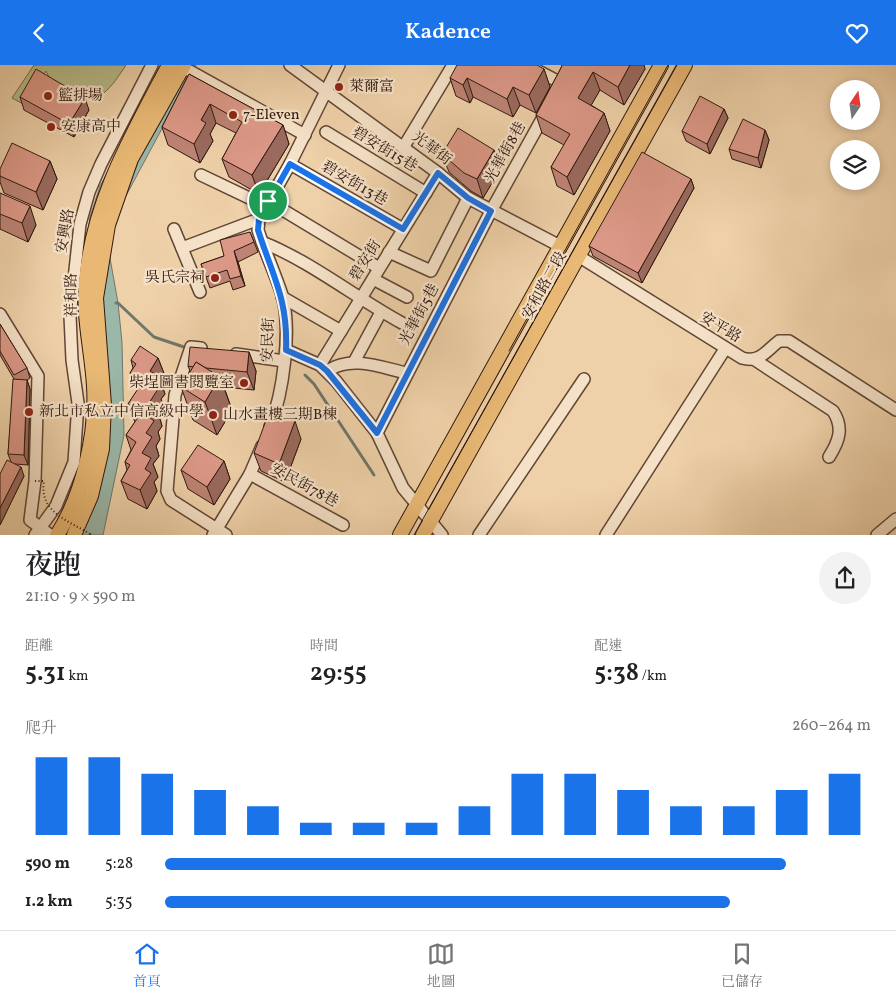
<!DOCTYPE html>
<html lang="zh-TW">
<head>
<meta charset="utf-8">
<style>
  :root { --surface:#fff; --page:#f2f2f2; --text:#202124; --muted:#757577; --line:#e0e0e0; --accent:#1a73e8 }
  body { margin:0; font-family:Vollkorn,"Noto Serif TC",serif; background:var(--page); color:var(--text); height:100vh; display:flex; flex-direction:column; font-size:19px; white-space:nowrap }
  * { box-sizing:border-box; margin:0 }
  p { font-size:16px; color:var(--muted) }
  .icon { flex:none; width:28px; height:28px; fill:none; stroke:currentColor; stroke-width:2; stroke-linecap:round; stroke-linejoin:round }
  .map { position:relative; height:470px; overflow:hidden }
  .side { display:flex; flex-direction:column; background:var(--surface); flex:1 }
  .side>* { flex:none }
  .needle { width:32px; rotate:13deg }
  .buttons { position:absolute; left:830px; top:15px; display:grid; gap:10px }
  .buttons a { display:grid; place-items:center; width:50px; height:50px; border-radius:50%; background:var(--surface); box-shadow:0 2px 8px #0003; font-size:25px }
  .pin { position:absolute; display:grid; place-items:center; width:42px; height:42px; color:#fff; margin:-21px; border:2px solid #fff; border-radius:50%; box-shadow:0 1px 5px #0007 }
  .round { display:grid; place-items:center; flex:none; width:52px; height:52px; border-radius:26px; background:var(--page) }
  .headline { display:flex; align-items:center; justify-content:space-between; height:85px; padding:0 25px }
  h1 { font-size:28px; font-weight:600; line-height:38px }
  .metrics { display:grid; grid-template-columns:repeat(3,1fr); gap:8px; height:85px; padding:5px 25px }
  .metrics div { display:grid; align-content:center }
  .metrics b { font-size:25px; font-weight:600 }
  .metrics small { font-size:14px; font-weight:400 }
  .metrics p { font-size:14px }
  .chart { height:140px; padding:10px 25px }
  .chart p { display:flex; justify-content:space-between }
  .chart svg { width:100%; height:90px; margin-top:5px; stroke:var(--accent); stroke-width:6 }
  ul { padding:0 25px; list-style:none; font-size:16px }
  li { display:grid; grid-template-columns:80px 60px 1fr; align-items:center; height:38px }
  li i { height:12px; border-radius:6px; background:var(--accent) }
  header { display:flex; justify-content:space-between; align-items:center; height:65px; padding:0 25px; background:var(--accent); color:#fff; font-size:22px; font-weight:600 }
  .tabs { display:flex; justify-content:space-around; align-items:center; height:70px; border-top:1px solid var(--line); background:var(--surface); font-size:14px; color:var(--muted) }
  .tabs a { display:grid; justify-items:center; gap:2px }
  .tabs .current { color:var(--accent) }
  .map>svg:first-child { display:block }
  .green { fill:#b7bc8a; stroke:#746a4c }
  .water { fill:#9ab7a8; stroke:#70776b }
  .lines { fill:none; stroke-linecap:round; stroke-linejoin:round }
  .stream { stroke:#70776b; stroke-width:3 }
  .minor-casing { stroke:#604636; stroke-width:14 }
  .major-casing { stroke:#30180f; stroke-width:16 }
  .path { stroke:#30180f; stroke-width:2; stroke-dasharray:1 2.5; stroke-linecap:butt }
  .minor { stroke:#f5e1c7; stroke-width:11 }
  .major { stroke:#e8b874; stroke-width:14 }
  .tram { stroke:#30180f; stroke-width:1 }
  .path-bridge { stroke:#30180f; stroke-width:2; stroke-dasharray:1 2.5; stroke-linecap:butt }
  .wall { fill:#bd8374; stroke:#30180f }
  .shaded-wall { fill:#9a6a5e; stroke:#30180f }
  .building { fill:#dc9887; stroke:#30180f }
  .route-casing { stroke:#fff; stroke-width:10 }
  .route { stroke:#1a73e8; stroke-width:6 }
  .poi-dot { fill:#8f2418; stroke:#f5e1c7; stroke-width:2 }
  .labels { text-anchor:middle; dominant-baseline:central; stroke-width:4.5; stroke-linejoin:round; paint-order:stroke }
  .poi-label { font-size:15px; fill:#30180f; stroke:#f5e1c7; text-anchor:start }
  .street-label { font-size:15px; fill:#30180f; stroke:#f5e1c7 }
</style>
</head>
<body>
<header><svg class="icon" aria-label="back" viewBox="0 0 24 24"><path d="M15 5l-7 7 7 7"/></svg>Kadence<svg class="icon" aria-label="heart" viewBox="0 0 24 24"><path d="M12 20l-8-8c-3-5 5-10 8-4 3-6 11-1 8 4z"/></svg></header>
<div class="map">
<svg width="896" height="470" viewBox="0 0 896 470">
  <rect width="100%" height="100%" fill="#efd1a9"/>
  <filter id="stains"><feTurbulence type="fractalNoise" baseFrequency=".004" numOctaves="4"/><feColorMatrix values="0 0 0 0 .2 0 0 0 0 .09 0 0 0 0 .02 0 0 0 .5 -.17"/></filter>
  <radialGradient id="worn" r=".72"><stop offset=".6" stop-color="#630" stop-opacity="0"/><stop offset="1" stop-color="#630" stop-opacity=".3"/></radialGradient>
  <path class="green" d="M34 0H126C112 21 98 45 69 30 55 22 53 21 46 6L25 40 12 33Z"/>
  <polygon class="water" points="169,0 196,0 120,142 107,176 118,238 122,277 124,370 103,470 79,470 96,436 85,189 90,152 100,121"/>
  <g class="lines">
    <g class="stream">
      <polyline points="116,238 118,238 154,272 187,283"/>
      <polyline points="305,310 314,319 374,410"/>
    </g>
    <g class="minor-casing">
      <g id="minor">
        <polyline points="179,0 305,70"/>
        <polyline points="290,0 438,108 468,133 560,181"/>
        <polyline points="527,0 561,18 558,25"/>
        <polyline points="326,67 426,128"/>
        <polyline points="403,83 453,0"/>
        <polyline points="290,99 403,164"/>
        <polyline points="201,110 266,141"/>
        <polyline points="268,136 379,203"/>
        <polyline points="174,164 200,227"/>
        <path d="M262 177C310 196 356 233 402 258"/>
        <polyline points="182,183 259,154"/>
        <polyline points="389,187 431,206 468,133"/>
        <path d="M580 192 742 293C760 298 766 286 779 276H789L896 345"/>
        <polyline points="373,214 407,232"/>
        <polyline points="282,232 341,266"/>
        <polyline points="0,249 38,311 35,416 30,455 50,470"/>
        <polyline points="201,283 191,282 175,330 167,426 171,435 226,470"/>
        <polyline points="286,285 320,300 336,316 377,368 403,423 442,470"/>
        <polyline points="236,289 284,296"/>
        <path d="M755 295 833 346C844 363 839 376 829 392"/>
        <polyline points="354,297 381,247"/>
        <polyline points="320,300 438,108"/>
        <path d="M327 306C352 290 380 302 406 308"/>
        <path d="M270 362C283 328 292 265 282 230 275 208 265 187 258 165L259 154 290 99 339 0"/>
        <polyline points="377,368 491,146 547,45"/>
        <polyline points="250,409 343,460"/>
        <polyline points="35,470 56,441 74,397 78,338 72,295 70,251 80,159 89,127 101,99 152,0"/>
        <polyline points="213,470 250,409 262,381"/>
        <polyline points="479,470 584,314"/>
        <polyline points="606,470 725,284"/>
        <polyline points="877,470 896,454"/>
      </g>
    </g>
    <g class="major-casing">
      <g id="major">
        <path d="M57 470C83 430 97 368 94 321 92 287 83 252 86 218 92 138 132 70 169 0"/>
        <polyline points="74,470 91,431 102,384 104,340 96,233 108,160 131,94 184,0"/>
        <polyline points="400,470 661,0"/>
        <polyline points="423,470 685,0"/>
      </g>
    </g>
    <polyline class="path" points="90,469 91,470"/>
    <use href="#minor" class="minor"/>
    <use href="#major" class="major"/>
    <g class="tram">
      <polyline points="509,286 668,0"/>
      <polyline points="414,470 677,0"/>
    </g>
    <path class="path-bridge" d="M35 416H44C39 447 67 455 90 469"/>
  </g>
  <g class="wall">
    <polygon points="562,0 644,0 645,4 624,40 600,25 591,40 604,48 610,66 574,130 557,121 551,102 564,80 542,68 536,50 561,3"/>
    <polygon points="544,4 550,22 536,48 520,40 513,52 473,32 470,38 456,31 450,13"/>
    <polygon points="189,9 283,60 289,79 259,129 229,112 222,94 236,68 216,58 210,69 213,76 200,98 168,80 162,62"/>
    <polygon points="20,32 89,45 74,72 24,45"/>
    <polygon points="724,44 728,53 710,89 686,76 682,66"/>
    <polygon points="765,65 769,75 761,103 732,94 729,84"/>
    <polygon points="442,89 501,103 483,133 471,126 449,107"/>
    <polygon points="50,96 57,114 43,145 4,128 0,117 0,104"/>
    <polygon points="691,114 694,123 642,218 593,191 589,181"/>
    <polygon points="0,128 36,160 28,177 0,164"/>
    <polygon points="250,167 258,187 238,197 245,221 233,225 230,216 210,223 201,199 224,191"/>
    <polygon points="0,259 27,303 30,313 27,315 30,324 28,400 15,399 24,411 0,460 0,409 11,397 8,389 14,314 0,290"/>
    <polygon points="249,287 256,306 254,325 224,322 232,345 217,370 193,355 181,322 190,306 188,301"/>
    <polygon points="158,293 165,311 161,318 165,329 161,334 164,342 159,351 162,361 158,367 160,374 156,381 159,391 153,399 158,412 154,417 157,426 147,444 128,434 121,416 127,405 125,397 131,385 126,370 135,357 128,339 137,326 130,308 133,303 131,295"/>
    <polygon points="301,374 285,417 261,406 254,388"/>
    <polygon points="224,396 230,414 214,440 188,424 181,405"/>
  </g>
  <g class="shaded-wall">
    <polygon points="630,0 644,0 645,4 624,40 618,22"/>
    <polygon points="544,4 550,22 536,48 529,30"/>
    <polygon points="593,7 600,25 585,51 578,33"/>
    <polygon points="467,13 473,32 470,38 463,20"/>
    <polygon points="513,22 520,40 513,52 507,34"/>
    <polygon points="85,33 89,45 74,72 69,59"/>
    <polygon points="210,39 216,58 210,69 213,76 200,98 194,79 201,55"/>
    <polygon points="724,44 728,53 710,89 707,79"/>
    <polygon points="604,48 610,66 574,130 567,112"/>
    <polygon points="283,60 289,79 259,129 252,110"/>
    <polygon points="765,65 769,75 761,103 758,93"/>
    <polygon points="494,85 501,103 483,133 477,114"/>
    <polygon points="50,96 57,114 43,145 36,127"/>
    <polygon points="691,114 694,123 642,218 638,208"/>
    <polygon points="30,141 36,160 28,177 22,158"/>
    <polygon points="234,186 238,197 245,221 241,211"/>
    <polygon points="249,287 256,306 254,325 247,307"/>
    <polygon points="158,293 165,311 161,318 165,329 161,334 164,342 159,351 162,361 158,367 160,374 156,381 159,391 153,399 158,412 154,417 157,426 147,444 140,425 145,404 142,388 149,352 149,338 152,320 150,306"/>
    <polygon points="220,312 232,345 217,370 205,337"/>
    <polygon points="27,315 30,324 28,400 24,390"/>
    <polygon points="295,356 301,374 285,417 279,399"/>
    <polygon points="224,396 230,414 214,440 207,422"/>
    <polygon points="21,402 24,411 0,460 0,443"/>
  </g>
  <g class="building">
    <polygon points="457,0 537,0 544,4 529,30 513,22 507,34 467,13 463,20 450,13"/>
    <polygon points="562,0 630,0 618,22 593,7 578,33 604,48 567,112 551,102 570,69 536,50 561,3"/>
    <polygon points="36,4 85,33 69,59 20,32"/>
    <polygon points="189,9 283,60 252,110 222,94 242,57 210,39 201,55 206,58 194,79 162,62"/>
    <polygon points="700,31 724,44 707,79 682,66"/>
    <polygon points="743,54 765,65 758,93 729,84"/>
    <polygon points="458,63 494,85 477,114 464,108 442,89"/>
    <polygon points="12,78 50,96 36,127 0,111 0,104"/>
    <polygon points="642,87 691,114 638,208 589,181"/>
    <polygon points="0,128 30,141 22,158 0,149"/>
    <polygon points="250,167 254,177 234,186 241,211 230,214 227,205 206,212 201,199 224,191 220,175"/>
    <polygon points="0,259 27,303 14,310 0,286"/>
    <polygon points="140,281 158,293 150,306 158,311 152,320 158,324 149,338 155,342 149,352 154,356 146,368 152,372 142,388 151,393 145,404 151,408 140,425 121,416 130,400 125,397 136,377 126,370 141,348 128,339 143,316 130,308 136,299 131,295"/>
    <polygon points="190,282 249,287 247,307 206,303 196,297 193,302 188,301"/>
    <polygon points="196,297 220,312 205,337 181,322"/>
    <polygon points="13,314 27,315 24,390 8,389"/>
    <polygon points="269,347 295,356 279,399 254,388"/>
    <polygon points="198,380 224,396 207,422 181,405"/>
    <polygon points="7,395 21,402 0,443 0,409"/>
  </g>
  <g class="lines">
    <g class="route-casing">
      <path id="route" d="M290 99 403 164 438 108 468 133 491 146 377 368 327 306 320 300 286 285C288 234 273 212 258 165L259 154Z"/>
    </g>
    <use href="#route" class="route"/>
  </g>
  <g class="poi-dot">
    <circle cx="339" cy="22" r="5"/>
    <circle cx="48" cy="31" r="5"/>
    <circle cx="233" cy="50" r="5"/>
    <circle cx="51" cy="62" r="5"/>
    <circle cx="215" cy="213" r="5"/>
    <circle cx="244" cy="318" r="5"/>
    <circle cx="29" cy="347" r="5"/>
    <circle cx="213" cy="350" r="5"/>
  </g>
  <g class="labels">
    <g class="poi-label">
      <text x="349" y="22">萊爾富</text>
      <text x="58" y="31">籃排場</text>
      <text x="243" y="50">7-Eleven</text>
      <text x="61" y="62">安康高中</text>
      <text x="205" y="213" text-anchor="end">吳氏宗祠</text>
      <text x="234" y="318" text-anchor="end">柴埕圖書閱覽室</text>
      <text x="39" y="347">新北市私立中信高級中學</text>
      <text x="223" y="350">山水畫樓三期B棟</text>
    </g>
    <g class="street-label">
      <text transform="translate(431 84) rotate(37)">光華街</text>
      <text transform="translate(384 85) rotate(31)">碧安街15巷</text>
      <text transform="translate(506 88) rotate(-61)">光華街8巷</text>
      <text transform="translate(354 119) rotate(30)">碧安街13巷</text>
      <text transform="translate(66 166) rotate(-80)">安興路</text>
      <text transform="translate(366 196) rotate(-58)">碧安街</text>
      <text transform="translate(545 221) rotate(-61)">安和路二段</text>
      <text transform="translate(72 230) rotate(-90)">祥和路</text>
      <text transform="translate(420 250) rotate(-62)">光華街5巷</text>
      <text transform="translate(720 263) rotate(31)">安平路</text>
      <text transform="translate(269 275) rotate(-88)">安民街</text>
      <text transform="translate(304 421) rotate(29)">安民街78巷</text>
    </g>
  </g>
  <rect width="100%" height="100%" filter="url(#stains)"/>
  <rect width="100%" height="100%" fill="url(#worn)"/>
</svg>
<div class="buttons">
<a><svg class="needle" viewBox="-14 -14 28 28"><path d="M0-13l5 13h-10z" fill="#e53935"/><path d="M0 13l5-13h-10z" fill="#757577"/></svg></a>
<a><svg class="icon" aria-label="layers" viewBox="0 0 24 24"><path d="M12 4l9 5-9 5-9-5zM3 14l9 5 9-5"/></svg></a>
</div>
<div class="pin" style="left:268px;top:136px;background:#1e9e55"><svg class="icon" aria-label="arrive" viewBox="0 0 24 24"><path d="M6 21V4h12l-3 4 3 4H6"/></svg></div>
</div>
<section class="side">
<div class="headline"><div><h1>夜跑</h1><p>21:10 · 9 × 590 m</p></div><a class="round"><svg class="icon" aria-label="share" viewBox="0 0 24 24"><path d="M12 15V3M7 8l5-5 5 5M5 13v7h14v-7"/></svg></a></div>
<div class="metrics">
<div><p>距離</p><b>5.31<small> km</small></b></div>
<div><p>時間</p><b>29:55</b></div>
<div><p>配速</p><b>5:38<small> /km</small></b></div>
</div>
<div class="chart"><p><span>爬升</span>260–264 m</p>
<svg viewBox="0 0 160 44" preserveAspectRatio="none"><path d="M5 44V6M15 44V6M25 44V14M35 44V22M45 44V30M55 44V38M65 44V38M75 44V38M85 44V30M95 44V14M105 44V14M115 44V22M125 44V30M135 44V30M145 44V22M155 44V14"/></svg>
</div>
<ul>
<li><b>590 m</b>5:28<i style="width:88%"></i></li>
<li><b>1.2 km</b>5:35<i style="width:80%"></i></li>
</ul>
</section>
<nav class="tabs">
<a class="current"><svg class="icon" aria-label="home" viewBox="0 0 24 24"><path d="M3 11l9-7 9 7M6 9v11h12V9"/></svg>首頁</a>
<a><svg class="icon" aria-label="map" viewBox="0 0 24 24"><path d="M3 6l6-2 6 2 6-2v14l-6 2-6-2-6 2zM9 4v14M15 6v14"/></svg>地圖</a>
<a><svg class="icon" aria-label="saved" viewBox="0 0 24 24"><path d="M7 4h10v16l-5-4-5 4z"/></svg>已儲存</a>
</nav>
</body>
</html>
